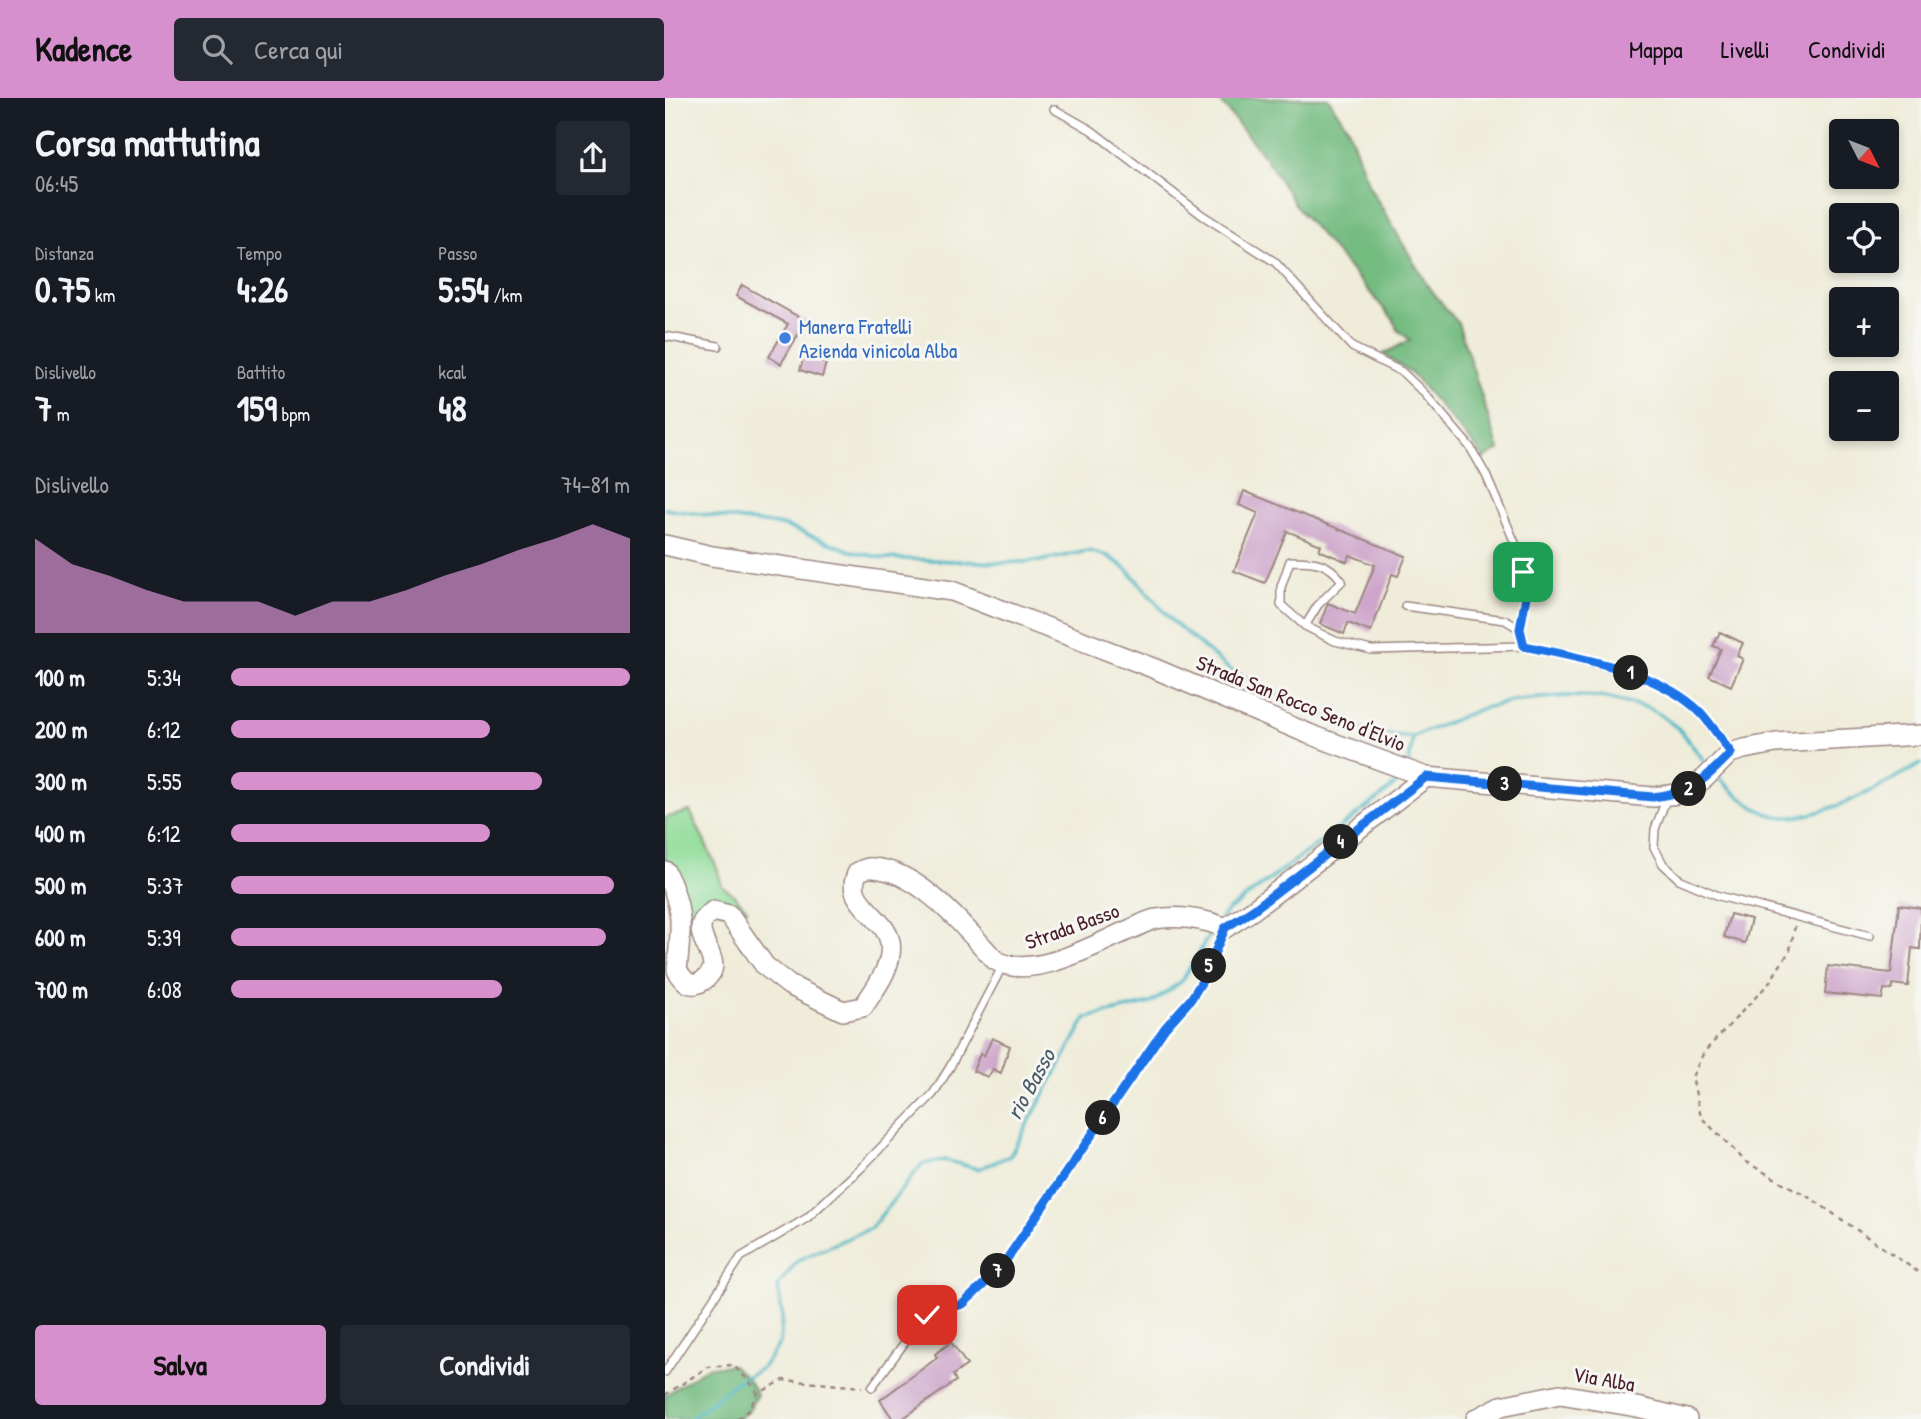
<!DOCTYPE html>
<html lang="it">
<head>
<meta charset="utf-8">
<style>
  :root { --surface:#171b24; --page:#242831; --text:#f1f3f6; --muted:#9ea1a6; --accent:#d690ce }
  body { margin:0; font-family:"Patrick Hand",sans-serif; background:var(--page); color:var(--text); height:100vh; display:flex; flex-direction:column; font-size:26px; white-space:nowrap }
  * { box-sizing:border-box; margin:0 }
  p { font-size:23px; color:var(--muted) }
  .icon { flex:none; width:38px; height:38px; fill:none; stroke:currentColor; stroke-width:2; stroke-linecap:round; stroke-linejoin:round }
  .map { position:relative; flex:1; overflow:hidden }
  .side { display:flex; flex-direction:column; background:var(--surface); width:665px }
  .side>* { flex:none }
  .needle { width:46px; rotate:132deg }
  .buttons { position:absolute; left:1164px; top:21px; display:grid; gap:14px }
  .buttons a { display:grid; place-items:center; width:70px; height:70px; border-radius:7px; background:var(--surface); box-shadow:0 4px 10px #0003; font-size:35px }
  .pin { position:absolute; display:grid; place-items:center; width:60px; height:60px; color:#fff; margin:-30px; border-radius:14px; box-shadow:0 4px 10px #0006 }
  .km { position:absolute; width:35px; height:35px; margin:-18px; border-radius:50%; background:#222; color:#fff; font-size:19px; line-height:35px; text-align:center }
  .round { display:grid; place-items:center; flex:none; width:74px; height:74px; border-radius:7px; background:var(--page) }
  .headline { display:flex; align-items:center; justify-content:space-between; height:119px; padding:0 35px }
  h1 { font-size:38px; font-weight:700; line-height:52px }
  .stats { display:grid; grid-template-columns:repeat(3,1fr); gap:10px; height:119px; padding:7px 35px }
  .stats div { display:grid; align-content:center }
  .stats b { font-size:35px; font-weight:700 }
  .stats small { font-size:19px; font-weight:400 }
  .stats p { font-size:19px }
  .chart { height:196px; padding:14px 35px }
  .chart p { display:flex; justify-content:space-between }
  .chart svg { width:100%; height:126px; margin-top:7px; fill:var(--accent); opacity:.7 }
  .button { display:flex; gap:14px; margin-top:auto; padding:14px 35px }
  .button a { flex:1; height:80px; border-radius:7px; background:var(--accent); color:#111; font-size:28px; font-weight:700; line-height:80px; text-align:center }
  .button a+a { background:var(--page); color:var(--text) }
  ul { padding:0 35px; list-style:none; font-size:23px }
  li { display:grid; grid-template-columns:112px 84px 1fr; align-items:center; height:52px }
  li i { height:18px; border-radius:9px; background:var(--accent) }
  header { display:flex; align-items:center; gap:42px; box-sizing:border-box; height:98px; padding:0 35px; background:var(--accent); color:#111 }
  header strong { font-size:33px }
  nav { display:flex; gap:38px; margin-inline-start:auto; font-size:24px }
  .search { width:490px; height:63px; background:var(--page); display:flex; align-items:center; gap:18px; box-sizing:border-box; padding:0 24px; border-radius:7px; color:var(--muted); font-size:26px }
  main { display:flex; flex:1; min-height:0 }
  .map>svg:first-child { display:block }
  .green { fill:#90dc99; stroke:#6d7e62; stroke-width:2 }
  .forest { fill:#74bc81; stroke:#5f6e56; stroke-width:2 }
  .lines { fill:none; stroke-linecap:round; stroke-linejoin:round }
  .stream { stroke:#48b6c4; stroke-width:3.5 }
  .building { fill:#cda4ca }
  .service-casing { stroke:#9c8682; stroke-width:10 }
  .tertiary-casing { stroke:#9c8682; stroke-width:22 }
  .path { stroke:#9c8682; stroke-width:2.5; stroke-dasharray:5 5; stroke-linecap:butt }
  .service { stroke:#fff; stroke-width:7 }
  .tertiary { stroke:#fff; stroke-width:19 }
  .route-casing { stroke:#fff; stroke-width:14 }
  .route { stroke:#1a73e8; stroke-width:9 }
  .shop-dot { fill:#3f7fe0; stroke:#f6f6f2; stroke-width:2.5 }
  .labels { text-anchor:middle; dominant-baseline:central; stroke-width:6; stroke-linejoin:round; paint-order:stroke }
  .shop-label { font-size:21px; fill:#366cbe; stroke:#f6f6f2; text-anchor:start }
  .street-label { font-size:21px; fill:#4a1f2b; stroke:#f6f6f2 }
  .water-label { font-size:23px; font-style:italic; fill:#495b68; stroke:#f6f6f2 }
</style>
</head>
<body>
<header>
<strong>Kadence</strong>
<div class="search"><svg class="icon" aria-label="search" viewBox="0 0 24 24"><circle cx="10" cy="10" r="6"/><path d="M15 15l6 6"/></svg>Cerca qui</div>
<nav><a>Mappa</a><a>Livelli</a><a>Condividi</a></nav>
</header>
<main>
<section class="side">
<div class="headline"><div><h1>Corsa mattutina</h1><p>06:45</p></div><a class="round"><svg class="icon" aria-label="share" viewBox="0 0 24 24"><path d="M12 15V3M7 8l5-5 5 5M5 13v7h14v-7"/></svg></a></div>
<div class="stats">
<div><p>Distanza</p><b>0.75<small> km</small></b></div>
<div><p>Tempo</p><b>4:26</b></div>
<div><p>Passo</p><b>5:54<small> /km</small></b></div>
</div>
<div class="stats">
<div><p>Dislivello</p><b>7<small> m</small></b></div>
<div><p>Battito</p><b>159<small> bpm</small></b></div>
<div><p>kcal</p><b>48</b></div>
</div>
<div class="chart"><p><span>Dislivello</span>74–81 m</p>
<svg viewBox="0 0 160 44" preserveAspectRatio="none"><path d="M0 44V11L10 20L20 24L30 29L40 33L50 33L60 33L70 38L80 33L90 33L100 29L110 24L120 20L130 15L140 11L150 6L160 11V44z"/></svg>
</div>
<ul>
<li><b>100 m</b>5:34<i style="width:100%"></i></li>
<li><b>200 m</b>6:12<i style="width:65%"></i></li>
<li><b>300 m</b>5:55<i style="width:78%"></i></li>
<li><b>400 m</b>6:12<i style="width:65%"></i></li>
<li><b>500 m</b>5:37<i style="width:96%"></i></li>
<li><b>600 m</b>5:39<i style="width:94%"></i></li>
<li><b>700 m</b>6:08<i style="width:68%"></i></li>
</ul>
<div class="button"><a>Salva</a><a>Condividi</a></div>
</section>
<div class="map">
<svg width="1256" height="1321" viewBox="0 0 1256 1321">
  <rect width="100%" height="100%" fill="#f6f6f2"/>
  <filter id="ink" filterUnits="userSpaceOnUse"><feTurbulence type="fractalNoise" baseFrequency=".0143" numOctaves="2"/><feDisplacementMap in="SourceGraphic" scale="14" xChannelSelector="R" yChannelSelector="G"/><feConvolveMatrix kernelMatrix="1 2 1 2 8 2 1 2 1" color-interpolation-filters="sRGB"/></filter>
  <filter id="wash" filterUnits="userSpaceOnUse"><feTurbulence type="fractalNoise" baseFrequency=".00686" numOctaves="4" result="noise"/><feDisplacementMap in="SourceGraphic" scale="28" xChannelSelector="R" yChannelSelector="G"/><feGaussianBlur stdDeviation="1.57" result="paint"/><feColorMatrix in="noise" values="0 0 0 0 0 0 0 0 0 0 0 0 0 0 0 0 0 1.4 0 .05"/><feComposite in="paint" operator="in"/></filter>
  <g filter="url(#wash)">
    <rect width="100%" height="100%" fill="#efecd9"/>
    <polygon class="green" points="25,713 52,770 57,788 68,796 82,811 73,818 48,802 21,822 14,784 0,760 0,720"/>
    <g class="forest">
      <polygon points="552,0 663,0 683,30 704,88 764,190 793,225 834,352 818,361 815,354 745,274 718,256 745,242 732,231 728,221 633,111 600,59"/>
      <polygon points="68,1267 84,1283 92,1296 84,1312 73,1321 0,1321 0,1297 43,1269"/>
    </g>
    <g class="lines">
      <g class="stream">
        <polyline points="0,411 120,428 189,454 218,460 337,465 375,463 423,453 443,458 462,471 507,523 564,571 635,608 694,631 730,638 748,639 815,611 852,602 901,598 938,599 980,609 994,616 1014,631 1044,669"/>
        <polyline points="744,665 748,639"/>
        <path d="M1051 677C1066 692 1084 709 1104 716 1145 731 1219 686 1256 666"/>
        <polyline points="556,820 561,814 713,701 733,684 737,678"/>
        <polyline points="25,1321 70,1285 97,1270 115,1245 117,1217 113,1188 133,1162 206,1130 257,1066 280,1062 313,1071 345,1058 421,920 486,905 517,883 547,832"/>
      </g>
    </g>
    <g id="blocks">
      <g class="building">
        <polygon points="77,187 141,223 116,266 104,259 123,226 71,198"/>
        <polygon points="139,259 161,265 157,279 135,272"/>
        <polygon points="579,393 741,458 733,478 727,476 706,534 683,525 679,536 655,526 663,505 690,516 710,467 685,457 682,464 654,452 656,447 622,433 600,485 569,473 593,415 574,407"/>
        <polygon points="1055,534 1078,545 1072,558 1078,561 1066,588 1044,578 1056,551 1048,548"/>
        <polygon points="1234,807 1256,810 1255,851 1247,850 1243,888 1228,886 1227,892 1219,891 1217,901 1160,895 1163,868 1226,875"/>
        <polygon points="1065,816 1086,821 1080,845 1059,839"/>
        <polygon points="327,940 345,948 336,975 328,971 323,979 308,973 315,956 319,958"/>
        <polygon points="286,1244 302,1267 288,1277 291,1283 237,1321 228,1321 215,1302 272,1260 270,1256"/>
      </g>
    </g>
  </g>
  <g filter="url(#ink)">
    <use href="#blocks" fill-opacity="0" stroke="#9c8682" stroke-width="2"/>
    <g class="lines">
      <g class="service-casing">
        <g id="service">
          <polyline points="389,11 426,32 537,117 610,164 687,249 737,274 759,295 805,349 821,377 850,445 858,474 861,499 855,531 859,548"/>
          <polyline points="0,238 53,248"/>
          <polyline points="740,508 840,522 855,531"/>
          <path d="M640 528 653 507 677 483C663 463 648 463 625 463L616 489V507L640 528 670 543 706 552 859 548 901 557 971 577 1006 591 1036 616 1065 654"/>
          <polyline points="1002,699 990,731 989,749 998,766 1014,781 1054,798 1205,838"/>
          <polyline points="0,1274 76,1159 142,1120 195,1071 268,996 285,969 338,867"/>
          <polyline points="207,1289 240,1244 263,1217 298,1206 335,1171 500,930 526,901 539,880 559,831"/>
        </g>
      </g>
      <g class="tertiary-casing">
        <g id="tertiary">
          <polyline points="0,447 47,458 287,493 488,570 644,636 761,679 988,699 1012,696 1026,691 1041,679 1065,655 1079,651 1111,645 1256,637"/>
          <path d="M0 773C20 811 16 831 12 872 15 877 19 882 23 885 33 890 47 878 48 868 48 855 36 843 36 831 36 822 42 818 48 813L64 817 100 868 124 887 178 913 198 909C210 891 229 867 225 844 220 817 176 804 193 774 197 772 204 769 208 770 255 773 300 830 330 862 367 884 430 846 466 831 474 828 483 822 491 821 512 817 541 821 560 830L588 812 761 679"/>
          <polyline points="811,1321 836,1308 895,1296 972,1309 1022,1321"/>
        </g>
      </g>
      <g class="path">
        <polyline points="1130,828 1125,852 1104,885 1039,954 1027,979 1036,1019 1081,1064 1147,1101 1256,1176"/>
        <polyline points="0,1297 43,1269 68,1267 84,1283 92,1294"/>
        <polyline points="73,1321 84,1312 92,1296 119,1282 197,1289"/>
      </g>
      <use href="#service" class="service"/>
      <use href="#tertiary" class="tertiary"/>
    </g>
  </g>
  <g class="lines" filter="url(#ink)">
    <g class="route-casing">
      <path id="route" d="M262 1217 298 1206 335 1171 500 930 526 901 539 880 560 830 588 812 761 679 988 699C1029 694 1038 683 1066 655 1056 642 1047 627 1036 615 994 573 916 560 859 548L855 531 861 499 858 474"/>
    </g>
    <use href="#route" class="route"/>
  </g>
  <circle class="shop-dot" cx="120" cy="240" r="7"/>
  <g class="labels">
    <g class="shop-label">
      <text x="134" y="228">Manera Fratelli<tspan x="134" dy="24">Azienda vinicola Alba</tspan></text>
    </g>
    <g class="street-label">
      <text transform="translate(636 605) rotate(22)">Strada San Rocco Seno d'Elvio</text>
      <text transform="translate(407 828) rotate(-20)">Strada Basso</text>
      <text transform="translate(939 1281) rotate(10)">Via Alba</text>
    </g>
    <g class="water-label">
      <text transform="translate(365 986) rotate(-61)">rio Basso</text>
    </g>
  </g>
</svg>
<div class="buttons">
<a><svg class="needle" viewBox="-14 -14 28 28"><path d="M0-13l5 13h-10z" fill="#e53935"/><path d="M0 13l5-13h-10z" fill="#9ea1a6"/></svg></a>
<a><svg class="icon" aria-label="locate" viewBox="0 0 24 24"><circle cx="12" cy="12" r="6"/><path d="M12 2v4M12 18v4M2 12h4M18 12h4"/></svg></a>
<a>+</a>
<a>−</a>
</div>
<div class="pin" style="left:858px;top:474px;background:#1e9e55"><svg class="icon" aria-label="arrive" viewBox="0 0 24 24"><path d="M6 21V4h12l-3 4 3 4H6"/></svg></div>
<div class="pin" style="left:262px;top:1217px;background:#d93025"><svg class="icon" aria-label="check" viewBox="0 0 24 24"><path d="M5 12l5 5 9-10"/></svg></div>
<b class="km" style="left:966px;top:575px">1</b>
<b class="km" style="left:1024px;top:691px">2</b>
<b class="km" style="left:840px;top:686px">3</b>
<b class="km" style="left:676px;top:744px">4</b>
<b class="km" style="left:544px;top:868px">5</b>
<b class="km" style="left:438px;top:1020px">6</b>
<b class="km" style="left:333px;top:1173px">7</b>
</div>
</main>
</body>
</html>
